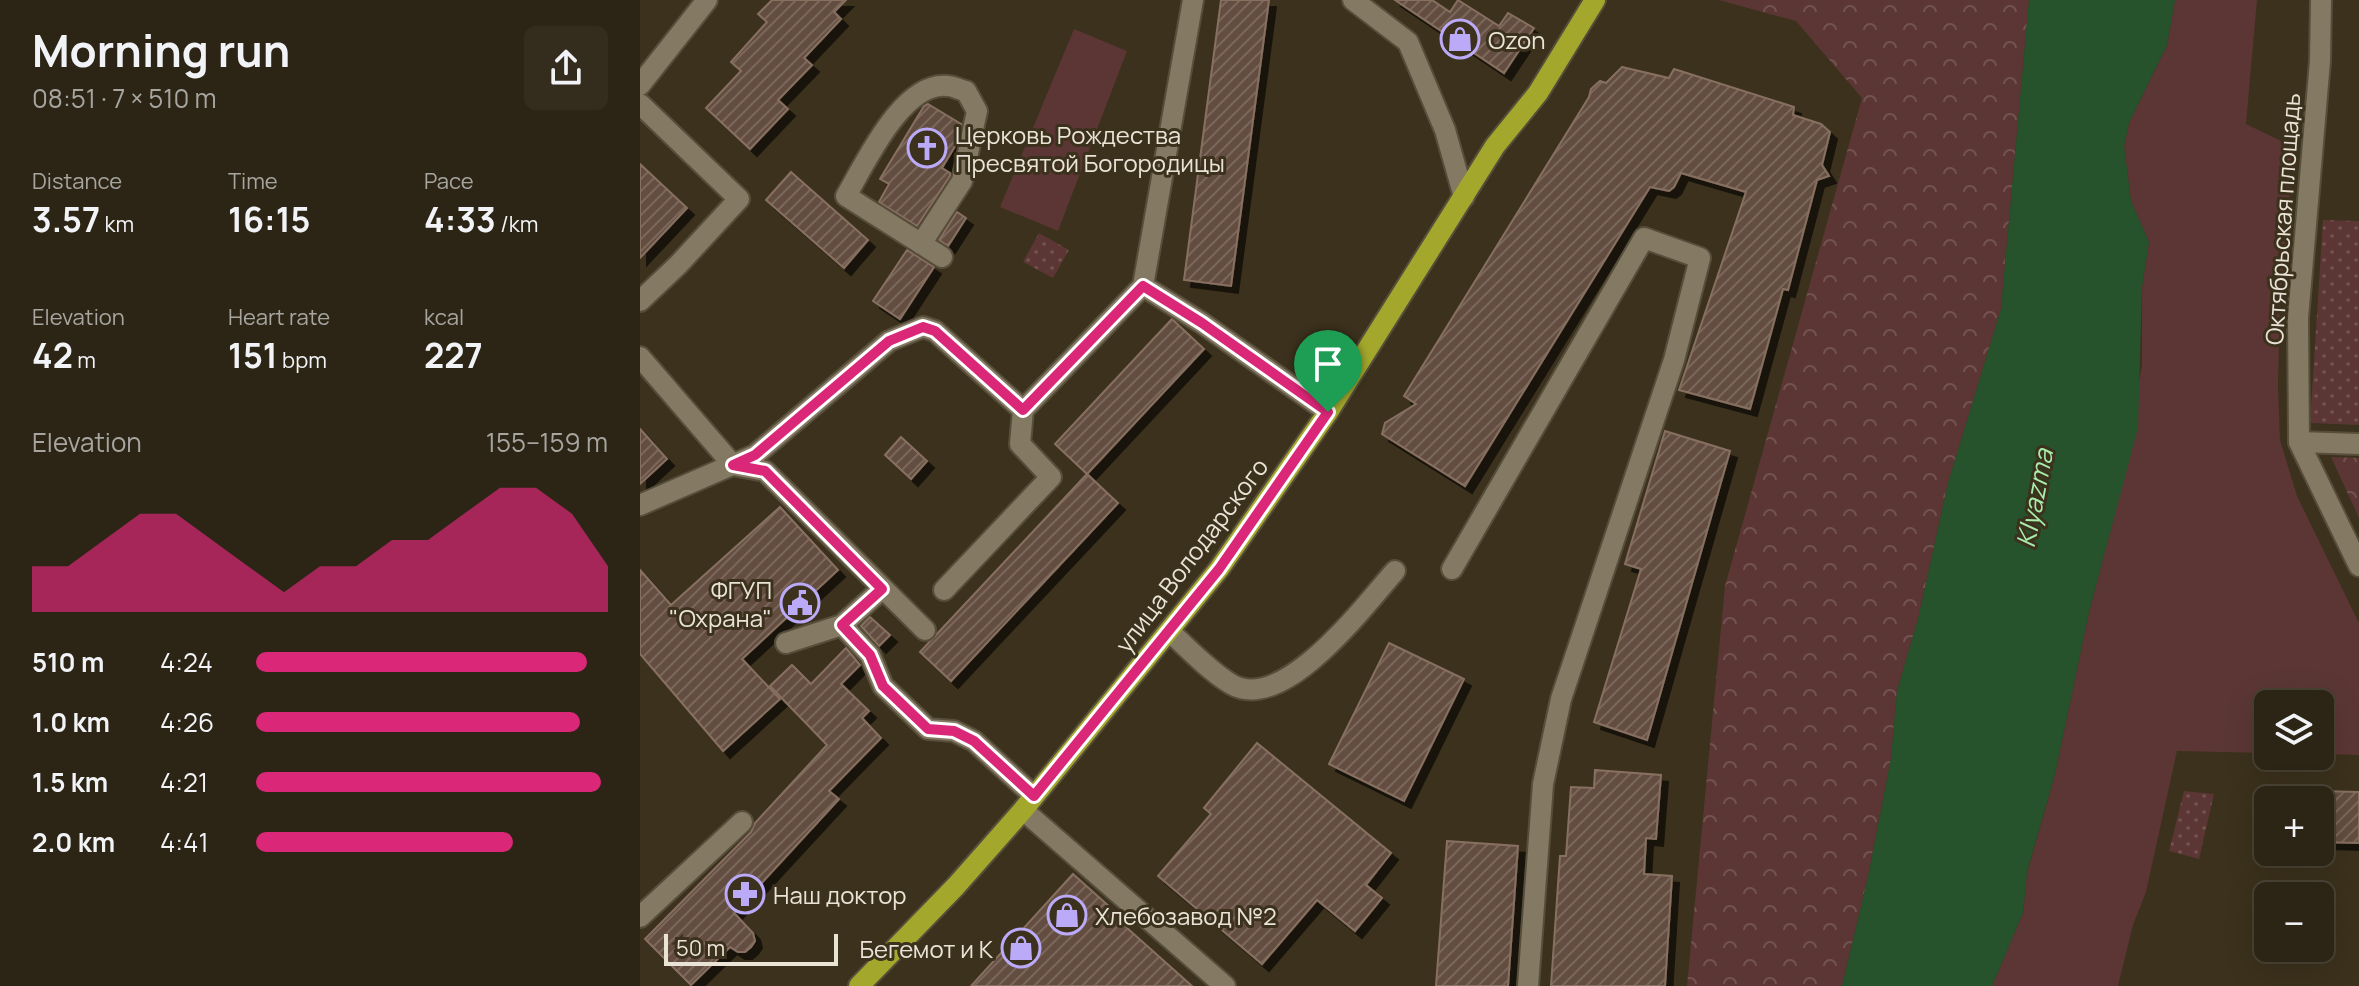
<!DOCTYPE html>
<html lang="en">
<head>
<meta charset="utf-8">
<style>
  :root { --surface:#2c2515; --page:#342d1e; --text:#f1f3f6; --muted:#a6a5a0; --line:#484234; --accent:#db2777 }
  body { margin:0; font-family:Manrope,sans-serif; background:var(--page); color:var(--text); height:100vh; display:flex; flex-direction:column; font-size:30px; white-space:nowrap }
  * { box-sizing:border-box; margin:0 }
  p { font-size:26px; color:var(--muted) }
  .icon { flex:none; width:44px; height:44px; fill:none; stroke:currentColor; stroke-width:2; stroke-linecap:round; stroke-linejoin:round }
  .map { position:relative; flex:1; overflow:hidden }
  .drawer { display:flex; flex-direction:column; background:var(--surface); width:640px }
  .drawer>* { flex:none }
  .tools { position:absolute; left:1614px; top:690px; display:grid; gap:16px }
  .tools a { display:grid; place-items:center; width:80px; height:80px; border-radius:12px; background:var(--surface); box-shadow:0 8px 32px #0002,0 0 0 2px var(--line); font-size:40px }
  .scale { position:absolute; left:24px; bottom:20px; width:174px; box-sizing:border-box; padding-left:8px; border:4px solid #eae4d7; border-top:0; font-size:22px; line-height:28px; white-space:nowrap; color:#eae4d7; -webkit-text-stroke:6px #3b311c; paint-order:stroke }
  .pin { position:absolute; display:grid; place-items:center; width:68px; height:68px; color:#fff; margin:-82px -34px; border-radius:50% 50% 50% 0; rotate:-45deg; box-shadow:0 0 8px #0007 }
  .pin .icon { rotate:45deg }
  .round { display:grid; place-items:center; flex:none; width:84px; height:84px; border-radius:12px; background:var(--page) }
  .head { display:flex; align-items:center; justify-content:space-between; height:136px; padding:0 32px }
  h1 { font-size:44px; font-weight:700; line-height:60px }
  .figures { display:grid; grid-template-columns:repeat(3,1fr); gap:12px; height:136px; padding:8px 32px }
  .figures div { display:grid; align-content:center }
  .figures b { font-size:34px; font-weight:700 }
  .figures small { font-size:22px; font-weight:400 }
  .figures p { font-size:22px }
  .chart { height:224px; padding:16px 32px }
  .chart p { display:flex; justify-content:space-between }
  .chart svg { width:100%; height:144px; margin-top:8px; fill:var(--accent); opacity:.7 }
  ul { padding:0 32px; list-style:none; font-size:26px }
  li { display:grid; grid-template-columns:128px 96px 1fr; align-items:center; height:60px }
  li i { height:20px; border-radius:10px; background:var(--accent) }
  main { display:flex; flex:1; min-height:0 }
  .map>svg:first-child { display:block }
  .green { fill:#5b3634 }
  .forest { fill:url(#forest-crowns) }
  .park { fill:url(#park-dots) }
  .water { fill:#26532b }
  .building { fill:url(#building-hatch); stroke:#877061; stroke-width:2; filter:url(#shadow) }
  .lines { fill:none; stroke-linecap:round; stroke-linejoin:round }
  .minor-casing { stroke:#564e3b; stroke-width:24 }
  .major-casing { stroke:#564e3b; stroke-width:24 }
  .minor { stroke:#847962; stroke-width:20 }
  .major { stroke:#a3a82c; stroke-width:20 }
  .route-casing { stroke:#fff; stroke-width:16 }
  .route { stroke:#db2777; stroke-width:10 }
  .labels { text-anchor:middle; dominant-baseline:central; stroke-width:6; stroke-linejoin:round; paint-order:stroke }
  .poi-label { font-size:24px; fill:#eae4d7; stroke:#3b311c; text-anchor:start }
  .street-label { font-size:24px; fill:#eae4d7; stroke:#3b311c }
  .water-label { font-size:26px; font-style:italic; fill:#a7edac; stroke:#3b311c }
</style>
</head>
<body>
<main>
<section class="drawer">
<div class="head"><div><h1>Morning run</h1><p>08:51 · 7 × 510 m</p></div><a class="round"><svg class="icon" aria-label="share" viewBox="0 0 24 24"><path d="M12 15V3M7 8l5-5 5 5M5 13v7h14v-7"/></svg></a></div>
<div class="figures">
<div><p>Distance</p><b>3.57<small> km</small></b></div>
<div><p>Time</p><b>16:15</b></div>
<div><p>Pace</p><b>4:33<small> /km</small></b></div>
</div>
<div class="figures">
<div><p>Elevation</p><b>42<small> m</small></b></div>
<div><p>Heart rate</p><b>151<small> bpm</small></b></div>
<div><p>kcal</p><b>227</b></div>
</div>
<div class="chart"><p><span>Elevation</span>155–159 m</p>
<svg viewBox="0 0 160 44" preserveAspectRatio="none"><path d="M0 44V30L10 30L20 22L30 14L40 14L50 22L60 30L70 38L80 30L90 30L100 22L110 22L120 14L130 6L140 6L150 14L160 30V44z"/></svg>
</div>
<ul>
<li><b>510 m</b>4:24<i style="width:94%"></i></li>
<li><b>1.0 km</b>4:26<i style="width:92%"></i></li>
<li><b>1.5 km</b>4:21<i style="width:98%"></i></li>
<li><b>2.0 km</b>4:41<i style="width:73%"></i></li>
</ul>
</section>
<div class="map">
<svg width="1719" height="986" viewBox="0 0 1719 986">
  <defs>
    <pattern id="forest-crowns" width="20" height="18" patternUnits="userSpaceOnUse" patternTransform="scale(2)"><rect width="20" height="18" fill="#5b3634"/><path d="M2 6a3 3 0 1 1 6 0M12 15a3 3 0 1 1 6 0" fill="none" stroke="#735351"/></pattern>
    <pattern id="park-dots" width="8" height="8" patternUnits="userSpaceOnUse" patternTransform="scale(2)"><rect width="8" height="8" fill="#5b3634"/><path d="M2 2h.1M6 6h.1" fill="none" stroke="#735351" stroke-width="1.8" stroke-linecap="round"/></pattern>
    <pattern id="building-hatch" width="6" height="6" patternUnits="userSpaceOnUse" patternTransform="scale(2)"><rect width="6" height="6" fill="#644e40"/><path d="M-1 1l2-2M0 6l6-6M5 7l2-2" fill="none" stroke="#7a675b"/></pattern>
    <filter id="shadow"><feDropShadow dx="7" dy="7" stdDeviation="0" flood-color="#0009"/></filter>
  </defs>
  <rect width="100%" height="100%" fill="#3b311c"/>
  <g class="green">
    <polygon points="1535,0 1617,0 1606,124 1654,147 1640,302 1638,385 1640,440 1657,496 1719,623 1719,755 1680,754 1680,704 1628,704 1628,753 1537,751 1506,892 1493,925 1478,986 1352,986 1383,913 1387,873 1415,774 1449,612 1473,521 1502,365 1502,287 1509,242 1491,201 1484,146 1489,123 1527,45"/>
    <polygon points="434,29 487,51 418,231 360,207"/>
  </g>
  <g class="forest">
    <polygon points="1079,0 1389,0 1361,309 1308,483 1278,619 1257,691 1251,758 1228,877 1202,986 1047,986 1085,586 1222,98 1156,21"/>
    <polygon points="1692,457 1719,458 1719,518 1691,457"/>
  </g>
  <g class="park">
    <polygon points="1683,220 1719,221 1719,425 1670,423"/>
    <polygon points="399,233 429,250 413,278 383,262"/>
    <polygon points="1544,791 1574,794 1559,859 1529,851"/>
  </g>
  <polygon class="water" points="1389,0 1535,0 1527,45 1489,123 1484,146 1491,201 1509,242 1502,287 1498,428 1449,612 1415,774 1387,872 1383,913 1352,986 1202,986 1228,877 1251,758 1257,691 1278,619 1308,483 1361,309"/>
  <g class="building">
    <polygon points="132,0 206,0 194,12 201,19 164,58 172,65 138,100 148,109 110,149 66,108 101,71 91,62 127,22 118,14"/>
    <polygon points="581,0 629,0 591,286 544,280"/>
    <polygon points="755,0 792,0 810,12 818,0 859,26 868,13 894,28 864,73"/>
    <polygon points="982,67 1029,78 1034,69 1154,107 1153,115 1181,124 1190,132 1182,165 1189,176 1177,180 1148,290 1143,289 1110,409 1039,390 1106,192 1041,173 1034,187 1029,191 1010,187 825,486 742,434 745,423 776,404 764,396 949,97 951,89 960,81 966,83"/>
    <polygon points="288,104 321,124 317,143 302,168 310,173 310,176 277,226 239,202 249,184 240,179 284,106"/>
    <polygon points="0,164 47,208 0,258"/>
    <polygon points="151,172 228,240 204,268 126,200"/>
    <polygon points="317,212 326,218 308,246 299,240"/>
    <polygon points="267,250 294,267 260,319 233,301"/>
    <polygon points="532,319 564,349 447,474 415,444"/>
    <polygon points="0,429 27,459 0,484"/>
    <polygon points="1025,431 1090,451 1007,740 954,722 1001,569 985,564"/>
    <polygon points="261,437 287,461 271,479 245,455"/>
    <polygon points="447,474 478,503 311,681 280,652"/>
    <polygon points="140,507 198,570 102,659 140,699 83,751 0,654 0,570 31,605"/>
    <polygon points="230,617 250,635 239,646 221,626"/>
    <polygon points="749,643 824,679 764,801 689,764"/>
    <polygon points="206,648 220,665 201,684 229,711 222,718 241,738 189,791 199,799 94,913 113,933 115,941 111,947 105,952 98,952 90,947 51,985 5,939 111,832 115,823 187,745 130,686 152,665 171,684"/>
    <polygon points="617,743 751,853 726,885 742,898 715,931 677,900 622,964 518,876 571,814 564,808"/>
    <polygon points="955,770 1021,775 1016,839 1006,838 1004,874 1032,876 1025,986 911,986 920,856 926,856 931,787 954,788"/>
    <polygon points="1680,791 1719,792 1719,843 1680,842"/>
    <polygon points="807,841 878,846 868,986 796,986"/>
    <polygon points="433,874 471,908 468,911 552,986 331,986"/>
  </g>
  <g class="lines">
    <g class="minor-casing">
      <g id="minor">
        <polyline points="713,0 768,42 805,130 824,197"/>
        <polyline points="1681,0 1680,61 1658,318 1659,442 1719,566"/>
        <polyline points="0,85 67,0"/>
        <polyline points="0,104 99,199 38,265 0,301"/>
        <path d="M281 244 322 181 337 111 326 91C320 90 313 86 308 86 263 80 225 164 206 196L302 257"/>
        <polyline points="503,286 562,323 688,412"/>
        <polyline points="0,357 93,465 125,471 285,630"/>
        <polyline points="1659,442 1719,444"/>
        <polyline points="0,505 115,455 249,341 283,327 295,331 383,410"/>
        <polyline points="812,569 1004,238 1060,258 1034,360 921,699 903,784 888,986"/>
        <polyline points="304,590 411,477 380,444 383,410 503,286 553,0"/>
        <polyline points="202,625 230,655 243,686 288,729 314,731 334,741 394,796"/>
        <path d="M529 631C548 648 568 670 591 684 643 715 725 605 755 571"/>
        <polyline points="146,643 202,625 242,589"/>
        <polyline points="383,810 585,986"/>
        <polyline points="0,917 102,822"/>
      </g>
    </g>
    <g class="major-casing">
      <polyline id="major" points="219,986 316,886 383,810 579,569 688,412 855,146 898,93 955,0"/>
    </g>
    <use href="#minor" class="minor"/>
    <use href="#major" class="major"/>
  </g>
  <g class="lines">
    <g class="route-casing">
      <polygon id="route" points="503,286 562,323 688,412 579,569 394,796 334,741 314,731 288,729 243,686 230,655 202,625 242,589 125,471 93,465 115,455 249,341 283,327 295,331 383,410"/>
    </g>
    <use href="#route" class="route"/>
  </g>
  <defs>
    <g id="shop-ring" transform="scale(2)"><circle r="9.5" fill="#3b311c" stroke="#baaaf7" stroke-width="1.5"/><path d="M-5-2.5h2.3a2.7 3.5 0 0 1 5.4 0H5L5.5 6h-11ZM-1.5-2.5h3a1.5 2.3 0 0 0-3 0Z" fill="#baaaf7"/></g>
    <g id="church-ring" transform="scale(2)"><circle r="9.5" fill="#3b311c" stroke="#baaaf7" stroke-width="1.5"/><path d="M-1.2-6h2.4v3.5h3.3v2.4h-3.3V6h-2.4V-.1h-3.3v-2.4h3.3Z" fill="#baaaf7"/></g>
    <g id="civic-ring" transform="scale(2)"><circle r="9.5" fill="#3b311c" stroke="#baaaf7" stroke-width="1.5"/><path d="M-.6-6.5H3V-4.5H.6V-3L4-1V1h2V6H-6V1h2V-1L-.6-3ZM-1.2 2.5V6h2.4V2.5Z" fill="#baaaf7"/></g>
    <g id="pharmacy-ring" transform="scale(2)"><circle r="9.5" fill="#3b311c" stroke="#baaaf7" stroke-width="1.5"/><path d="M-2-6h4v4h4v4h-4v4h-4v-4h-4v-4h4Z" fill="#baaaf7"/></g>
  </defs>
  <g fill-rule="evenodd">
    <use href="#shop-ring" x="820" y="39"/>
    <use href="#church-ring" x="287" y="148"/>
    <use href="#civic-ring" x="160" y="603"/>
    <use href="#pharmacy-ring" x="105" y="894"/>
    <use href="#shop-ring" x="427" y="915"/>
    <use href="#shop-ring" x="381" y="948"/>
  </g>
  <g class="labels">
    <g class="poi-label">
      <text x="848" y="39">Ozon</text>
      <text x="315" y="134">Церковь Рождества<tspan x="315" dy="28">Пресвятой Богородицы</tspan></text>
      <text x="132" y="589" text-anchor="end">ФГУП<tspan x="132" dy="28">"Охрана"</tspan></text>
      <text x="133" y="894">Наш доктор</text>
      <text x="455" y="915">Хлебозавод №2</text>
      <text x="353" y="948" text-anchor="end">Бегемот и К</text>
    </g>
    <g class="street-label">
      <text transform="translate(1642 219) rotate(-86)">Октябрьская площадь</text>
      <text transform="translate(551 555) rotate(-53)">улица Володарского</text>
    </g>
    <g class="water-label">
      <text transform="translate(1394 498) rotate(-79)">Klyazma</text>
    </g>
  </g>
</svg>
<div class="tools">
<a><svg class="icon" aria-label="layers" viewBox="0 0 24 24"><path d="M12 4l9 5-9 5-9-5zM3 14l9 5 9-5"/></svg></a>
<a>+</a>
<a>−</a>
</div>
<div class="scale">50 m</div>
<div class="pin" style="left:688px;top:412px;background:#1e9e55"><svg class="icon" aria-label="arrive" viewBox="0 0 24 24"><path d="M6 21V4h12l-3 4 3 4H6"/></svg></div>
</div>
</main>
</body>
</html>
